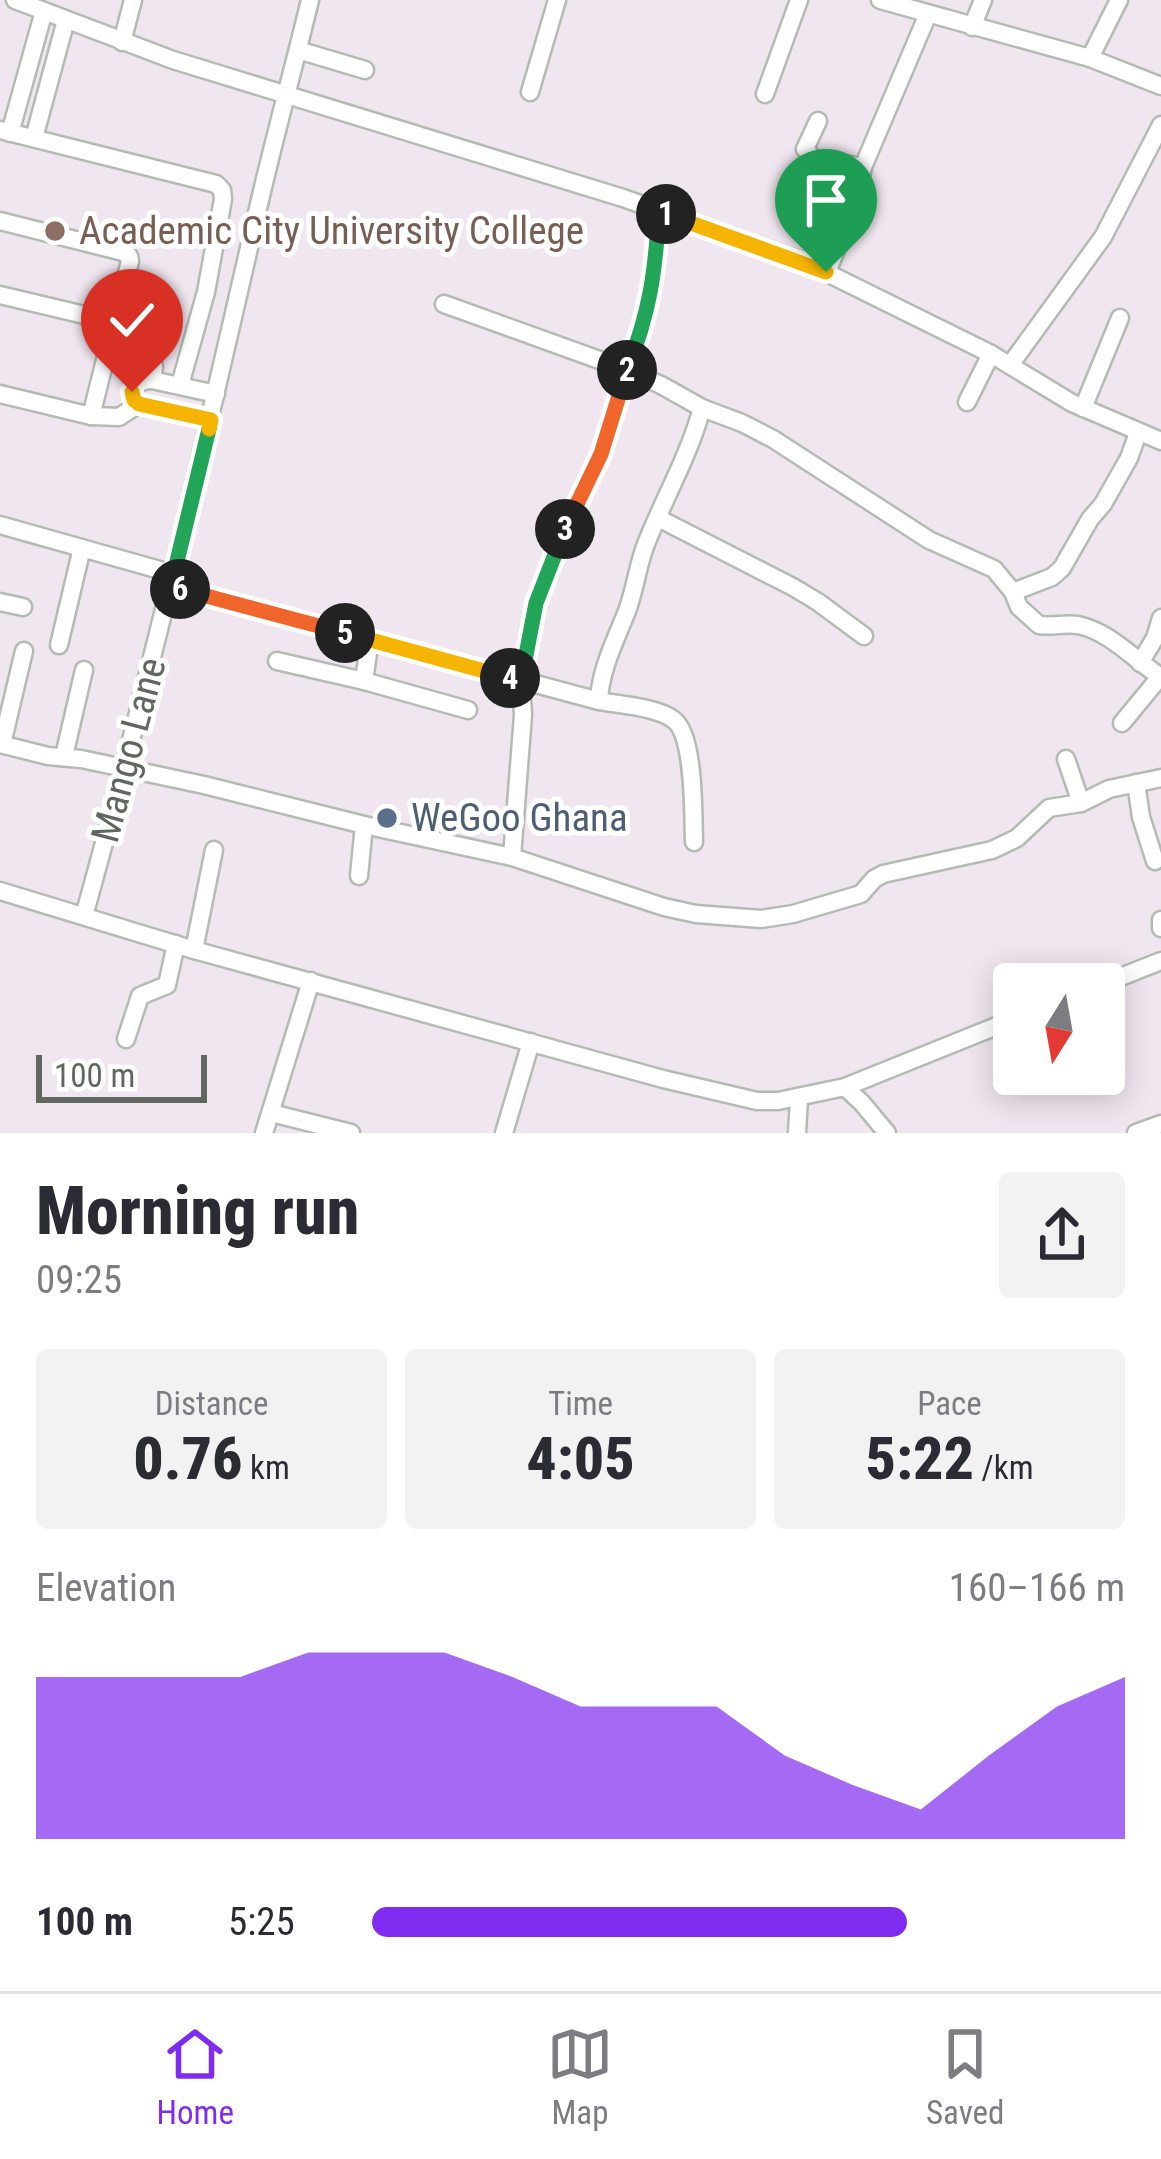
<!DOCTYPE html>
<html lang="en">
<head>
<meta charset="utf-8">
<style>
  :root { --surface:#fff; --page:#f2f2f3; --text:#2b2b33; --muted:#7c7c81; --line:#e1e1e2; --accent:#802cf0 }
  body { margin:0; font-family:"Roboto Condensed",sans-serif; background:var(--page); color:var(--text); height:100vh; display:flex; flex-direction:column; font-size:45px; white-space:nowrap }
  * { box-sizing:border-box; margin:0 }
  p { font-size:39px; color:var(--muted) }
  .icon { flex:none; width:66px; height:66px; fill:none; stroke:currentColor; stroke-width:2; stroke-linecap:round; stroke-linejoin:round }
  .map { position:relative; height:1133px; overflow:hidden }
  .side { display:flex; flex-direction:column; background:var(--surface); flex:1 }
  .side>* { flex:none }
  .needle { width:78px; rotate:191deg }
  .tools { position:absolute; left:993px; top:963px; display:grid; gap:24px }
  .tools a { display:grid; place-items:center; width:132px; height:132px; border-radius:12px; background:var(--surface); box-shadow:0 6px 30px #0003; font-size:60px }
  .scale { position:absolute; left:36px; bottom:30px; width:171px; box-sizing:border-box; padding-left:12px; border:6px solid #5f675e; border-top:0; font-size:33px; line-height:42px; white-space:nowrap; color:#5f675e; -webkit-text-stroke:9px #fff; paint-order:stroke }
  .pin { position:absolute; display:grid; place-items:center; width:102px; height:102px; color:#fff; margin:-123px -51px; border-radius:50% 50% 50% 0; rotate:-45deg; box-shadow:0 0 12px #0007 }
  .pin .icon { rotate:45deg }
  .km { position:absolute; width:60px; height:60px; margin:-30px; border-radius:50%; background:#222; color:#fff; font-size:33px; line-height:60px; text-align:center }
  .round { display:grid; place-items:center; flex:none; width:126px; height:126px; border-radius:12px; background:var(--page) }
  .headline { display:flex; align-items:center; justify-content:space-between; height:204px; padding:0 36px }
  h1 { font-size:66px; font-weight:800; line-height:90px }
  .metrics { display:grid; grid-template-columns:repeat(3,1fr); gap:18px; height:204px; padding:12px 36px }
  .metrics div { display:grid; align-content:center; border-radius:12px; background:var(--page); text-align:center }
  .metrics b { font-size:60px; font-weight:800 }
  .metrics small { font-size:33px; font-weight:400 }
  .metrics p { font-size:33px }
  .chart { height:336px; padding:24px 36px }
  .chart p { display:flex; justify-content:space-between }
  .chart svg { width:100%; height:216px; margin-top:12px; fill:var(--accent); opacity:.7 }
  ul { padding:0 36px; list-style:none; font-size:39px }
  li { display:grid; grid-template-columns:192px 144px 1fr; align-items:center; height:90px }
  li i { height:30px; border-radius:15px; background:var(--accent) }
  .menu { display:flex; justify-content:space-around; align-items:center; height:168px; border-top:3px solid var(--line); background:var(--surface); font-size:33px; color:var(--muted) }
  .menu a { display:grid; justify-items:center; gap:6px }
  .menu .active { color:var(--accent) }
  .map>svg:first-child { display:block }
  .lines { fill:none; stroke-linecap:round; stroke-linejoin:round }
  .minor-casing { stroke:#b4bbb4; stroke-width:21 }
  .minor { stroke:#fff; stroke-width:16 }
  .split-1-casing { stroke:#fff; stroke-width:24 }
  .split-2-casing { stroke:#fff; stroke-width:24 }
  .split-3-casing { stroke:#fff; stroke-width:24 }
  .split-4-casing { stroke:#fff; stroke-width:24 }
  .split-5-casing { stroke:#fff; stroke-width:24 }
  .split-6-casing { stroke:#fff; stroke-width:24 }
  .split-7-casing { stroke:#fff; stroke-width:24 }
  .split-8-casing { stroke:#fff; stroke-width:24 }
  .split-1 { stroke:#f5b400; stroke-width:15 }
  .split-2 { stroke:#22a559; stroke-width:15 }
  .split-3 { stroke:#f0652b; stroke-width:15 }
  .split-4 { stroke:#22a559; stroke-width:15 }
  .split-5 { stroke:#f5b400; stroke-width:15 }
  .split-6 { stroke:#f0652b; stroke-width:15 }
  .split-7 { stroke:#22a559; stroke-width:15 }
  .split-8 { stroke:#f5b400; stroke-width:15 }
  .education-dot { fill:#8d6e63; stroke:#fff; stroke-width:4.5 }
  .service-dot { fill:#5c6f8a; stroke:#fff; stroke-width:4.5 }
  .labels { text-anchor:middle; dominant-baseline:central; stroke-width:10; stroke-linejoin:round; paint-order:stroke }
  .education-label { font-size:39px; fill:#785e54; stroke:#fff; text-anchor:start }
  .street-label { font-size:39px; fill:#5f675e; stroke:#fff }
  .service-label { font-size:39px; fill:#4e5e75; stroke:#fff; text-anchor:start }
</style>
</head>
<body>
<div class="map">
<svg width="1161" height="1133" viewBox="0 0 1161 1133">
  <rect width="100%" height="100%" fill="#f0e6ef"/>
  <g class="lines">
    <g class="minor-casing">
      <g id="minor">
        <polyline points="15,0 173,60 623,198 807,263 991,354 1072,403 1161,441"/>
        <polyline points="880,0 1090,58 1161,86"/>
        <polyline points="972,27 983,0"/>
        <polyline points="122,42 133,0"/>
        <polyline points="298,50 365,70"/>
        <polyline points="1090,58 1119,0"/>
        <polyline points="530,92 557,0"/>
        <polyline points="765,94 799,0"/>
        <polyline points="818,121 805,149 814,159 863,167"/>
        <polyline points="0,130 216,184 222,190 223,199 206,292 180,385"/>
        <polyline points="10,133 44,11"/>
        <polyline points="34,138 66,20"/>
        <path d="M659 212C655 273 651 311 627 370L661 385 702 408 742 423 773 439 929 540 994 569 1013 592 1019 607 1039 625C1052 627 1065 623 1078 625 1111 632 1134 660 1161 677"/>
        <polyline points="0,221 123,252 129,256 130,261 91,416"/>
        <polyline points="827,272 856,202 863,167 928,14"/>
        <polyline points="0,295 114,322 133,329 151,349 154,367 152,380"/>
        <polyline points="444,304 627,370 601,454 551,561 530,625 521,681 523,715 512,857"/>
        <polyline points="1010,365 1103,237 1161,125"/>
        <polyline points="0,394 91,416 119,417 139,404"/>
        <polyline points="967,402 991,354"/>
        <polyline points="1083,408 1120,318"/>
        <path d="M211 420 139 404C124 392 138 380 152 380L216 394"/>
        <polyline points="658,518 793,587 818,602 864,636"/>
        <polyline points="0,525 174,574"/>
        <polyline points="171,586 599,701"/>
        <polyline points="1013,592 1052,577 1062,568 1090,519 1103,504 1129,458 1138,433"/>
        <polyline points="0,602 23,607"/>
        <polyline points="59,645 82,548"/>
        <polyline points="277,661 364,681 468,710"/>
        <polyline points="1140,663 1155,638 1161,618"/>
        <polyline points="364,681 370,639"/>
        <polyline points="1122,723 1160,677"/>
        <polyline points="0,744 48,756 81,759 204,785 364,825 512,857 664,907 696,914 761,919 793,914 861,894 874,879 883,874 992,850 1017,838 1049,808 1081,803 1109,789 1161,778"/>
        <polyline points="2,744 24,651"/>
        <polyline points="64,756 84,670"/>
        <polyline points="1066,759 1081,803"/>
        <polyline points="1136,783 1141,817 1155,861"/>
        <path d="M694 842C693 816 695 736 674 720 658 707 620 705 599 701 600 670 616 639 627 611 636 587 638 561 648 539 666 495 689 455 702 408"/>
        <polyline points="359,876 364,825"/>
        <polyline points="0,891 194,950 663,1079 757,1101 778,1101 845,1087 1014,1019"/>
        <path d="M84 916C149 683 203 449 257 213 273 142 293 71 310 0"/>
        <polyline points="1161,920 1161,928"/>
        <polyline points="194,950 214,850"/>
        <polyline points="1103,984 1161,961"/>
        <polyline points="126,1039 140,996 167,985 176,944"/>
        <polyline points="845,1087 862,1103 887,1133"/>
        <polyline points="271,1113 351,1133"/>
        <polyline points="264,1133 311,981"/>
        <polyline points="504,1133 531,1042"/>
        <polyline points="797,1133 799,1098"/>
        <polyline points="1136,1133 1161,1124"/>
      </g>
    </g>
    <use href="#minor" class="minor"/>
  </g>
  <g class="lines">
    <g class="split-1-casing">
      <polyline id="split-1" points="666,214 826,272"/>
    </g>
    <g class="split-2-casing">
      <path id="split-2" d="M627 370C650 311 655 274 659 212L666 214"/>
    </g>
    <g class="split-3-casing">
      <polyline id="split-3" points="565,529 601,454 627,370"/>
    </g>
    <g class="split-4-casing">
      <polyline id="split-4" points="510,678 521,681 536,603 565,529"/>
    </g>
    <g class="split-5-casing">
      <polyline id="split-5" points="345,633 510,678"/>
    </g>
    <g class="split-6-casing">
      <polyline id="split-6" points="180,589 345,633"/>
    </g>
    <g class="split-7-casing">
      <polyline id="split-7" points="180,589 171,586 209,429"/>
    </g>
    <g class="split-8-casing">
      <polyline id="split-8" points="132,392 134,400 139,404 211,420 209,429"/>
    </g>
    <use href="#split-1" class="split-1"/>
    <use href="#split-2" class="split-2"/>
    <use href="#split-3" class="split-3"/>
    <use href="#split-4" class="split-4"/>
    <use href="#split-5" class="split-5"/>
    <use href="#split-6" class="split-6"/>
    <use href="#split-7" class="split-7"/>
    <use href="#split-8" class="split-8"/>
  </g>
  <circle class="education-dot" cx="55" cy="231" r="12"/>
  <circle class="service-dot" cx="387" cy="818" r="12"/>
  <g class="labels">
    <g class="education-label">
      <text x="79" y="231">Academic City University College</text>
    </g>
    <g class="street-label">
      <text transform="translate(129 750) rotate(-75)">Mango Lane</text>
    </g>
    <g class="service-label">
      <text x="411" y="818">WeGoo Ghana</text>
    </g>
  </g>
</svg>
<div class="tools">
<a><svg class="needle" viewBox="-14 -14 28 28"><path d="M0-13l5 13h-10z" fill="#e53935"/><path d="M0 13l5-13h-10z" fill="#7c7c81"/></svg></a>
</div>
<div class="scale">100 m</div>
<div class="pin" style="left:826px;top:272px;background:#1e9e55"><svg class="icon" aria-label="arrive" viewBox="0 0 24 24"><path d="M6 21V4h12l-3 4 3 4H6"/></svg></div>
<div class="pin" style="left:132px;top:392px;background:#d93025"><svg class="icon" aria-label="check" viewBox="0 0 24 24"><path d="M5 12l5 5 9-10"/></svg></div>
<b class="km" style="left:666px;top:214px">1</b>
<b class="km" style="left:627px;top:370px">2</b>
<b class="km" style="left:565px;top:529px">3</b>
<b class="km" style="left:510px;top:678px">4</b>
<b class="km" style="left:345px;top:633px">5</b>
<b class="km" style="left:180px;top:589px">6</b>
</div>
<section class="side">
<div class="headline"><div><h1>Morning run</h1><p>09:25</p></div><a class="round"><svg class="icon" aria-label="share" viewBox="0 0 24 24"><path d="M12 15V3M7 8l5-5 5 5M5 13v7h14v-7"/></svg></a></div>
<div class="metrics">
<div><p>Distance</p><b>0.76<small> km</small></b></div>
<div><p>Time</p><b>4:05</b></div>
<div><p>Pace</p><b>5:22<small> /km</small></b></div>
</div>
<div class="chart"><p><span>Elevation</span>160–166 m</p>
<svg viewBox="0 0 160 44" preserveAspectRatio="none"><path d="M0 44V11L10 11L20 11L30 11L40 6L50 6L60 6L70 11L80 17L90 17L100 17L110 27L120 33L130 38L140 27L150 17L160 11V44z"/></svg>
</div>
<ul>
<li><b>100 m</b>5:25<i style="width:71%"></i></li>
</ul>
</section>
<nav class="menu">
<a class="active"><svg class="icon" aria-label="home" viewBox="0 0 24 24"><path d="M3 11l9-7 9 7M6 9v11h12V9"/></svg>Home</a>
<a><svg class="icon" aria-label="map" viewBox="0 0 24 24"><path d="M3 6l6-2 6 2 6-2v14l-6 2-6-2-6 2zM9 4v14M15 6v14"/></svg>Map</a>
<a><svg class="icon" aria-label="saved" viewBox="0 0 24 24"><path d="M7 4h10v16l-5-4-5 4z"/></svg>Saved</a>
</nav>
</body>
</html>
